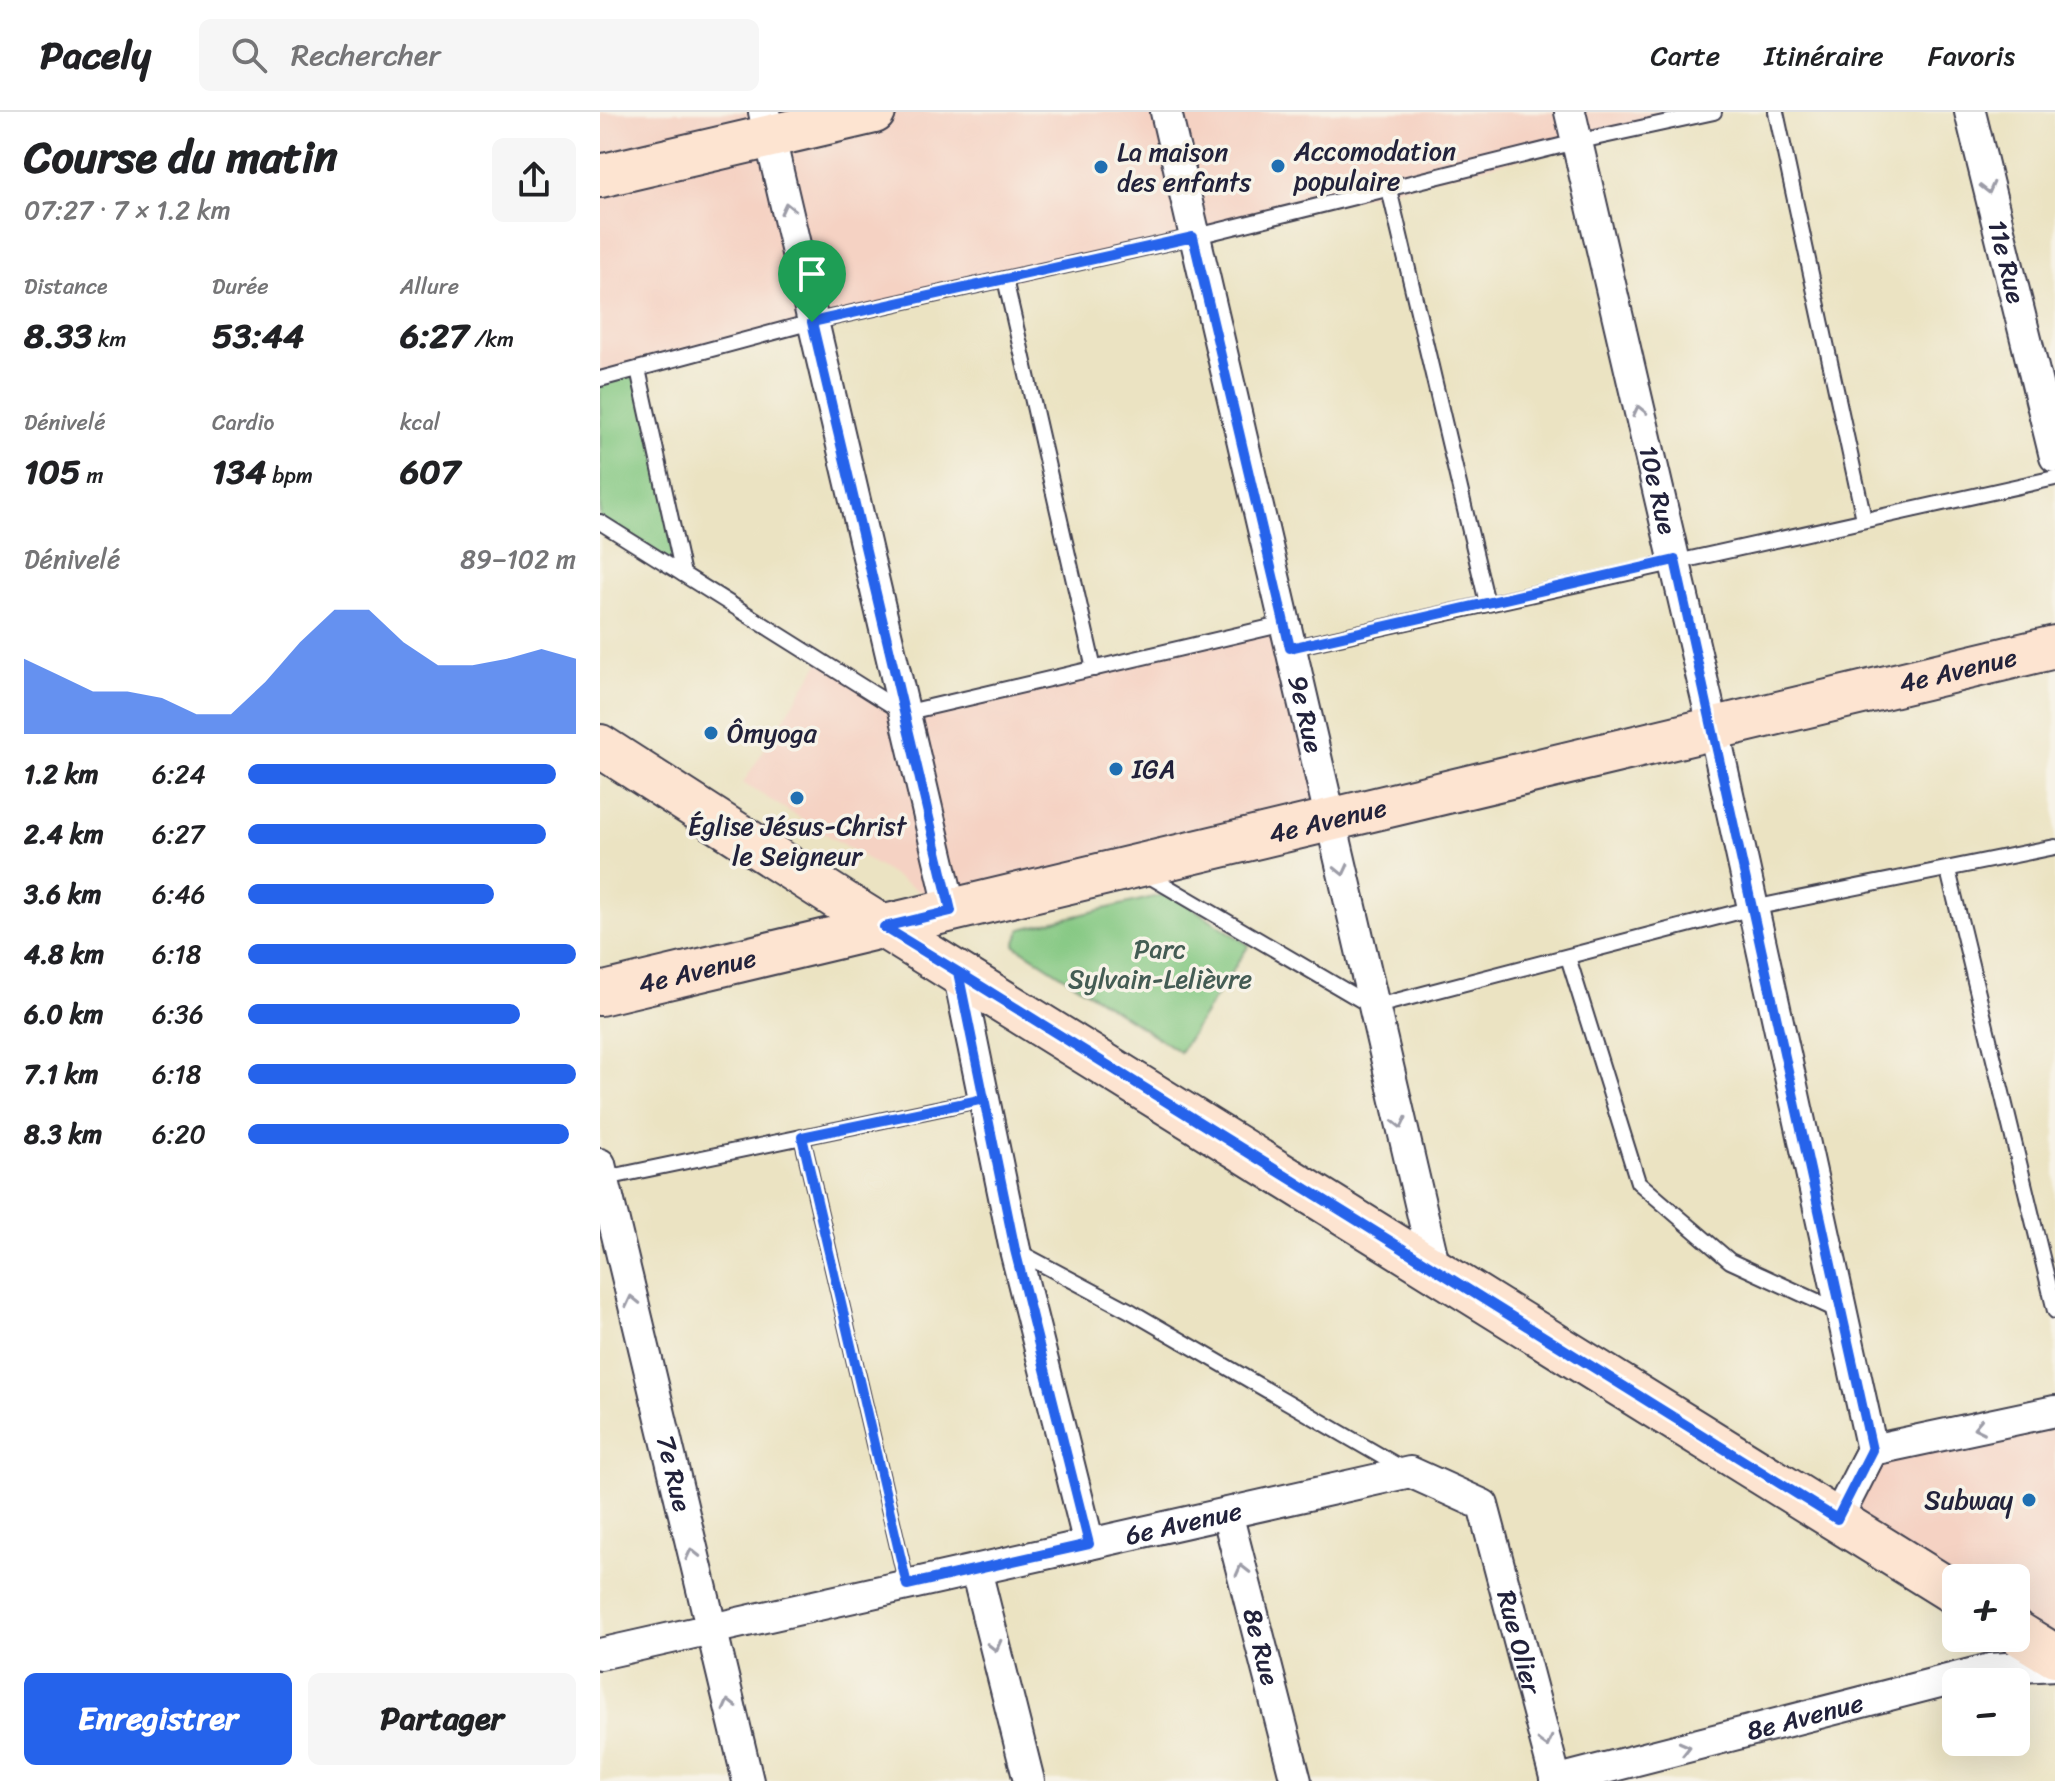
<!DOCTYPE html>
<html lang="fr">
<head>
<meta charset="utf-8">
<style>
  :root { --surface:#fff; --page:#f6f6f6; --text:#202124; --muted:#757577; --line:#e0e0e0; --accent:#2563eb }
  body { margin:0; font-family:Sriracha,sans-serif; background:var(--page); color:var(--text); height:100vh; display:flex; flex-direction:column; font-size:30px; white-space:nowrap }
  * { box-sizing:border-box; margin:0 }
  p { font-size:26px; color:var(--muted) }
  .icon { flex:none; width:44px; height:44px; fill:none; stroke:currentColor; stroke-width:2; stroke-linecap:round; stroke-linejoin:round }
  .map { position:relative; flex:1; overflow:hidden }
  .side { display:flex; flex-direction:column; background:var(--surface); width:600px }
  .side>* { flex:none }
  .tools { position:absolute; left:1342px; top:1452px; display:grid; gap:16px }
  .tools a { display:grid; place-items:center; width:88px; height:88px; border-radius:12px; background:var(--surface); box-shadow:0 8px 32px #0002; font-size:40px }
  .pin { position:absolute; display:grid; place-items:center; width:68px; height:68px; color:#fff; margin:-82px -34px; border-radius:50% 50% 50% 0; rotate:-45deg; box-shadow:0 0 8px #0007 }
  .pin .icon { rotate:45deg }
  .round { display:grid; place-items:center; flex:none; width:84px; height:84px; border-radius:12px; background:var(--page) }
  .summary { display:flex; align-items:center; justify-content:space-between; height:136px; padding:0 24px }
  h1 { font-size:44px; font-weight:800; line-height:60px }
  .figures { display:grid; grid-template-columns:repeat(3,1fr); gap:12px; height:136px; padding:8px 24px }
  .figures div { display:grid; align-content:center }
  .figures b { font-size:34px; font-weight:800 }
  .figures small { font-size:22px; font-weight:400 }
  .figures p { font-size:22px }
  .chart { height:224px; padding:16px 24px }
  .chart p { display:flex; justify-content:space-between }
  .chart svg { width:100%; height:144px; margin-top:8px; fill:var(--accent); opacity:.7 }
  .button { display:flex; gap:16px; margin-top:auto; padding:16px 24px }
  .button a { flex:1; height:92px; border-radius:12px; background:var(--accent); color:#fff; font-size:32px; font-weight:800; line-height:92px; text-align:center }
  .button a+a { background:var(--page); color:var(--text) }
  ul { padding:0 24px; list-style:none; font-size:26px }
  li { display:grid; grid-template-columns:128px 96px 1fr; align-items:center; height:60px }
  li i { height:20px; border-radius:10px; background:var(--accent) }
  header { display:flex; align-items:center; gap:48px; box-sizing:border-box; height:112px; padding:0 40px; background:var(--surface); border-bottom:2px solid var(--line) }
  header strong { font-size:38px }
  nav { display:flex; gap:44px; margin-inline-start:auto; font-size:28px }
  .search { width:560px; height:72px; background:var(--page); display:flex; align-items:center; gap:20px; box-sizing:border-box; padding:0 28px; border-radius:12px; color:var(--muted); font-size:30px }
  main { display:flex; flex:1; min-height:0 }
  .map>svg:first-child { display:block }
  .built { fill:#f5d2c3 }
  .green { fill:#84c882; stroke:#53755e; stroke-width:2 }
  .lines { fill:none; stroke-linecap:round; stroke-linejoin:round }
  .lane-casing { stroke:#403f4f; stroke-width:18 }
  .street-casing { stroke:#403f4f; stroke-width:34 }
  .secondary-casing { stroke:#403f4f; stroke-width:46 }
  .lane { stroke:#fff; stroke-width:14 }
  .street { stroke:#fff; stroke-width:30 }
  .secondary { stroke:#fde4d1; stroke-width:42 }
  .oneway { stroke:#9c9ca7 }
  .route-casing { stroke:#fff; stroke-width:16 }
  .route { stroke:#2563eb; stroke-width:10 }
  .poi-dot { fill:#1f6fb2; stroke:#f7f3e8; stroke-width:3 }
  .labels { text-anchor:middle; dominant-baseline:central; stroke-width:7; stroke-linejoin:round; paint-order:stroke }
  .poi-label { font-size:26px; fill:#22223b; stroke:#f7f3e8; text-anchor:start }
  .street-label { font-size:26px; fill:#22223b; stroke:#f7f3e8 }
  .park-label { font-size:26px; fill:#445c54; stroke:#f7f3e8 }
</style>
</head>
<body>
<header>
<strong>Pacely</strong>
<div class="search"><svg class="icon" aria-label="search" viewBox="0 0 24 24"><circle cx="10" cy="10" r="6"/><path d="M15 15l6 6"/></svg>Rechercher</div>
<nav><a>Carte</a><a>Itinéraire</a><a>Favoris</a></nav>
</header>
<main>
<section class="side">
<div class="summary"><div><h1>Course du matin</h1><p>07:27 · 7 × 1.2 km</p></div><a class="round"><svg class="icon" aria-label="share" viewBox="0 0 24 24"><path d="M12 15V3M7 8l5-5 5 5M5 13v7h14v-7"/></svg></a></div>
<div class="figures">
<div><p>Distance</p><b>8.33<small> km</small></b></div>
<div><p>Durée</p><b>53:44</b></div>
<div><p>Allure</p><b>6:27<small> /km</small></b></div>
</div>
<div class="figures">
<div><p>Dénivelé</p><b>105<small> m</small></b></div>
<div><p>Cardio</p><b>134<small> bpm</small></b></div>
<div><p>kcal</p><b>607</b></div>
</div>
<div class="chart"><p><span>Dénivelé</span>89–102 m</p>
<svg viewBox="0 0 160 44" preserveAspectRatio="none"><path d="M0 44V21L10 26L20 31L30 31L40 33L50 38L60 38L70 28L80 16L90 6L100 6L110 16L120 23L130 23L140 21L150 18L160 21V44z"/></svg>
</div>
<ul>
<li><b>1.2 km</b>6:24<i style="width:94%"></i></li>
<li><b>2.4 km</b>6:27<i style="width:91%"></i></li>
<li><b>3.6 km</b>6:46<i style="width:75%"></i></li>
<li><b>4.8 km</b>6:18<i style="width:100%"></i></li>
<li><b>6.0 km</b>6:36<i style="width:83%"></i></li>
<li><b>7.1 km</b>6:18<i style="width:100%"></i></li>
<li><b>8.3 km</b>6:20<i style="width:98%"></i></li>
</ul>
<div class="button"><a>Enregistrer</a><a>Partager</a></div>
</section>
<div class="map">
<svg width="1455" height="1669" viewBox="0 0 1455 1669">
  <rect width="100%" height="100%" fill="#f7f3e8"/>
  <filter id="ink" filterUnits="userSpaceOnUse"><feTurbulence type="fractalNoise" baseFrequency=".0125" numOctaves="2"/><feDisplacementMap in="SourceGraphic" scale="16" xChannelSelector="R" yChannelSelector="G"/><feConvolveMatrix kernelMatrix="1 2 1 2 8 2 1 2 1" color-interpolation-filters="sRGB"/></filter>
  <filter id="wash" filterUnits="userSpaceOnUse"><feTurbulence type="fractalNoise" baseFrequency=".006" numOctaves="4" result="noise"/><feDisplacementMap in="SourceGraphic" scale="32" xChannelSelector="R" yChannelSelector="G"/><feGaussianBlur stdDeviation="1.8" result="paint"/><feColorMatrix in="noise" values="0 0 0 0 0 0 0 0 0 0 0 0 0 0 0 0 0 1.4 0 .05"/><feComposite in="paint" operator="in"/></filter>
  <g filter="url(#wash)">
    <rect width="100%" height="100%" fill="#ebe3c2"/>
    <g class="built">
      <polygon points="0,0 1114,0 0,267"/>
      <polygon points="684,512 730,708 351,799 143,671 221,548 304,601"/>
      <polygon points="1455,1299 1455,1544 1416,1520 1416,1466 1356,1466 1238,1407 1272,1338"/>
    </g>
    <g class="green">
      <polygon points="38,257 83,462 0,410 0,267"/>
      <polygon points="570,781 649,833 580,940 415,833 421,817"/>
    </g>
  </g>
  <g filter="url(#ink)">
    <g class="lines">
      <g class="lane-casing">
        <g id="lane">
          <polyline points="1176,0 1264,407"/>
          <polyline points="789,77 887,491"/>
          <polyline points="405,167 494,557"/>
          <polyline points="38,257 83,462"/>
          <polyline points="0,267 212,210 593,125 976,30 1114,0"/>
          <polyline points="0,410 304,601 684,512"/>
          <polyline points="690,536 1455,366"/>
          <polyline points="1348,758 1455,1199"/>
          <polyline points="544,761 773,895 1153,796 1455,735"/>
          <polyline points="968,845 1038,1070 1130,1149 1241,1200"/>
          <polyline points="202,1025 307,1473"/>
          <polyline points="1,1067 384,987"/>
          <polyline points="419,1140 532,1200 805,1358"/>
        </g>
      </g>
      <g class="street-casing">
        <g id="street">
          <polyline points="164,0 351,799"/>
          <path id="s1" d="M566 0 835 1156"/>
          <path id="s2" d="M970 0 1114 618 1272 1338 1237 1407"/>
          <path id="s3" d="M1370 0 1455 345"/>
          <polyline points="358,860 415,1138 489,1432"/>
          <path id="s4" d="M0 1052 148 1669"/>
          <polyline points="1263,1355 1272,1338 1455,1299"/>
          <path id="s5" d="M627 1401 696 1669"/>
          <polyline points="376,1458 429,1669"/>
          <path id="s6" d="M0 1542 810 1360 883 1393 956 1669"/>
          <path id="s7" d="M955 1669 1390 1557 1455 1553"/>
        </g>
      </g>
      <g class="secondary-casing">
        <g id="secondary">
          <polyline points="0,64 274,0"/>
          <polyline points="0,634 243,790 1356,1482"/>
          <path id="s8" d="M0 882 1455 535"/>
          <polyline points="1416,1520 1455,1544"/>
        </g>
      </g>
      <use href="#lane" class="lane"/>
      <use href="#street" class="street"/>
      <use href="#secondary" class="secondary"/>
    </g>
    <defs><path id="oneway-chevron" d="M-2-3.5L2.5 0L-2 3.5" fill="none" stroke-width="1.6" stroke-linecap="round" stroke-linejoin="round" transform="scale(2)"/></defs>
    <g class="oneway">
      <use href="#oneway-chevron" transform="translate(1388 76) rotate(76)"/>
      <use href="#oneway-chevron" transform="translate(187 96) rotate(-103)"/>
      <use href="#oneway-chevron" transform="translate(1039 299) rotate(-103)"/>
      <use href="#oneway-chevron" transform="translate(742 758) rotate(77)"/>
      <use href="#oneway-chevron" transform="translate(800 1011) rotate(77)"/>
      <use href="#oneway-chevron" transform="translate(32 1189) rotate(-103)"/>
      <use href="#oneway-chevron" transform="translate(1379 1315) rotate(168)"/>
      <use href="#oneway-chevron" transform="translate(92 1442) rotate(-103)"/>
      <use href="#oneway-chevron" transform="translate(642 1458) rotate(-104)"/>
      <use href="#oneway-chevron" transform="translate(395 1534) rotate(76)"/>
      <use href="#oneway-chevron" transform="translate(129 1593) rotate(-104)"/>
      <use href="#oneway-chevron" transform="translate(946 1630) rotate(75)"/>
      <use href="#oneway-chevron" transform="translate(1085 1636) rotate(-14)"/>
    </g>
  </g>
  <g class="lines" filter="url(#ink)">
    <g class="route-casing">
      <polyline id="route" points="212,210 351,799 284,815 358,860 415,1138 489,1432 307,1473 202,1025 384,987 358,860 1237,1407 1272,1338 1075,448 690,536 593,125 212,210"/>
    </g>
    <use href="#route" class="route"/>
  </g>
  <g class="poi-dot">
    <circle cx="678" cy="54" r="8"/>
    <circle cx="501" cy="55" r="8"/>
    <circle cx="111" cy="621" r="8"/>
    <circle cx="516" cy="657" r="8"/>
    <circle cx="197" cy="686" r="8"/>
    <circle cx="1429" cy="1388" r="8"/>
  </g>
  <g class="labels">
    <g class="poi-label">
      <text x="694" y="39">Accomodation<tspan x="694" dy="30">populaire</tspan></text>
      <text x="517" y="40">La maison<tspan x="517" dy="30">des enfants</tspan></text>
      <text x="127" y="621">Ômyoga</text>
      <text x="532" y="657">IGA</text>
      <text x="197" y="714" text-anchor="middle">Église Jésus-Christ<tspan x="197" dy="30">le Seigneur</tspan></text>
      <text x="1413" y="1388" text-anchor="end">Subway</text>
    </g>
    <g class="street-label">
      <text stroke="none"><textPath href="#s3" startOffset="154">11e Rue</textPath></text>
      <text stroke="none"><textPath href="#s2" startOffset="388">10e Rue</textPath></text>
      <text stroke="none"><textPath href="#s8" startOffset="1396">4e Avenue</textPath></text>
      <text stroke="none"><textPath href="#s1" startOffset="618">9e Rue</textPath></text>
      <text stroke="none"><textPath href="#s8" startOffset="748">4e Avenue</textPath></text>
      <text stroke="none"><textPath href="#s8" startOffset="100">4e Avenue</textPath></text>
      <text stroke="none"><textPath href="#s4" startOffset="318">7e Rue</textPath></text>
      <text stroke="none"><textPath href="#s6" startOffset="598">6e Avenue</textPath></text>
      <text stroke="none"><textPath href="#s6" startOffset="1052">Rue Olier</textPath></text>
      <text stroke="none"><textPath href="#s5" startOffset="138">8e Rue</textPath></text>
      <text stroke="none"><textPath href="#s7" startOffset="258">8e Avenue</textPath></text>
    </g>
    <g class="park-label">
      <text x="560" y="837">Parc<tspan x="560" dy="30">Sylvain-Lelièvre</tspan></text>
    </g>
  </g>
</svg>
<div class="tools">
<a>+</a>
<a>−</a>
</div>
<div class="pin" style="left:212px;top:210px;background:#1e9e55"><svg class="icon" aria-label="arrive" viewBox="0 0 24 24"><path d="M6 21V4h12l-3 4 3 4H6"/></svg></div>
</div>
</main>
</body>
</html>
